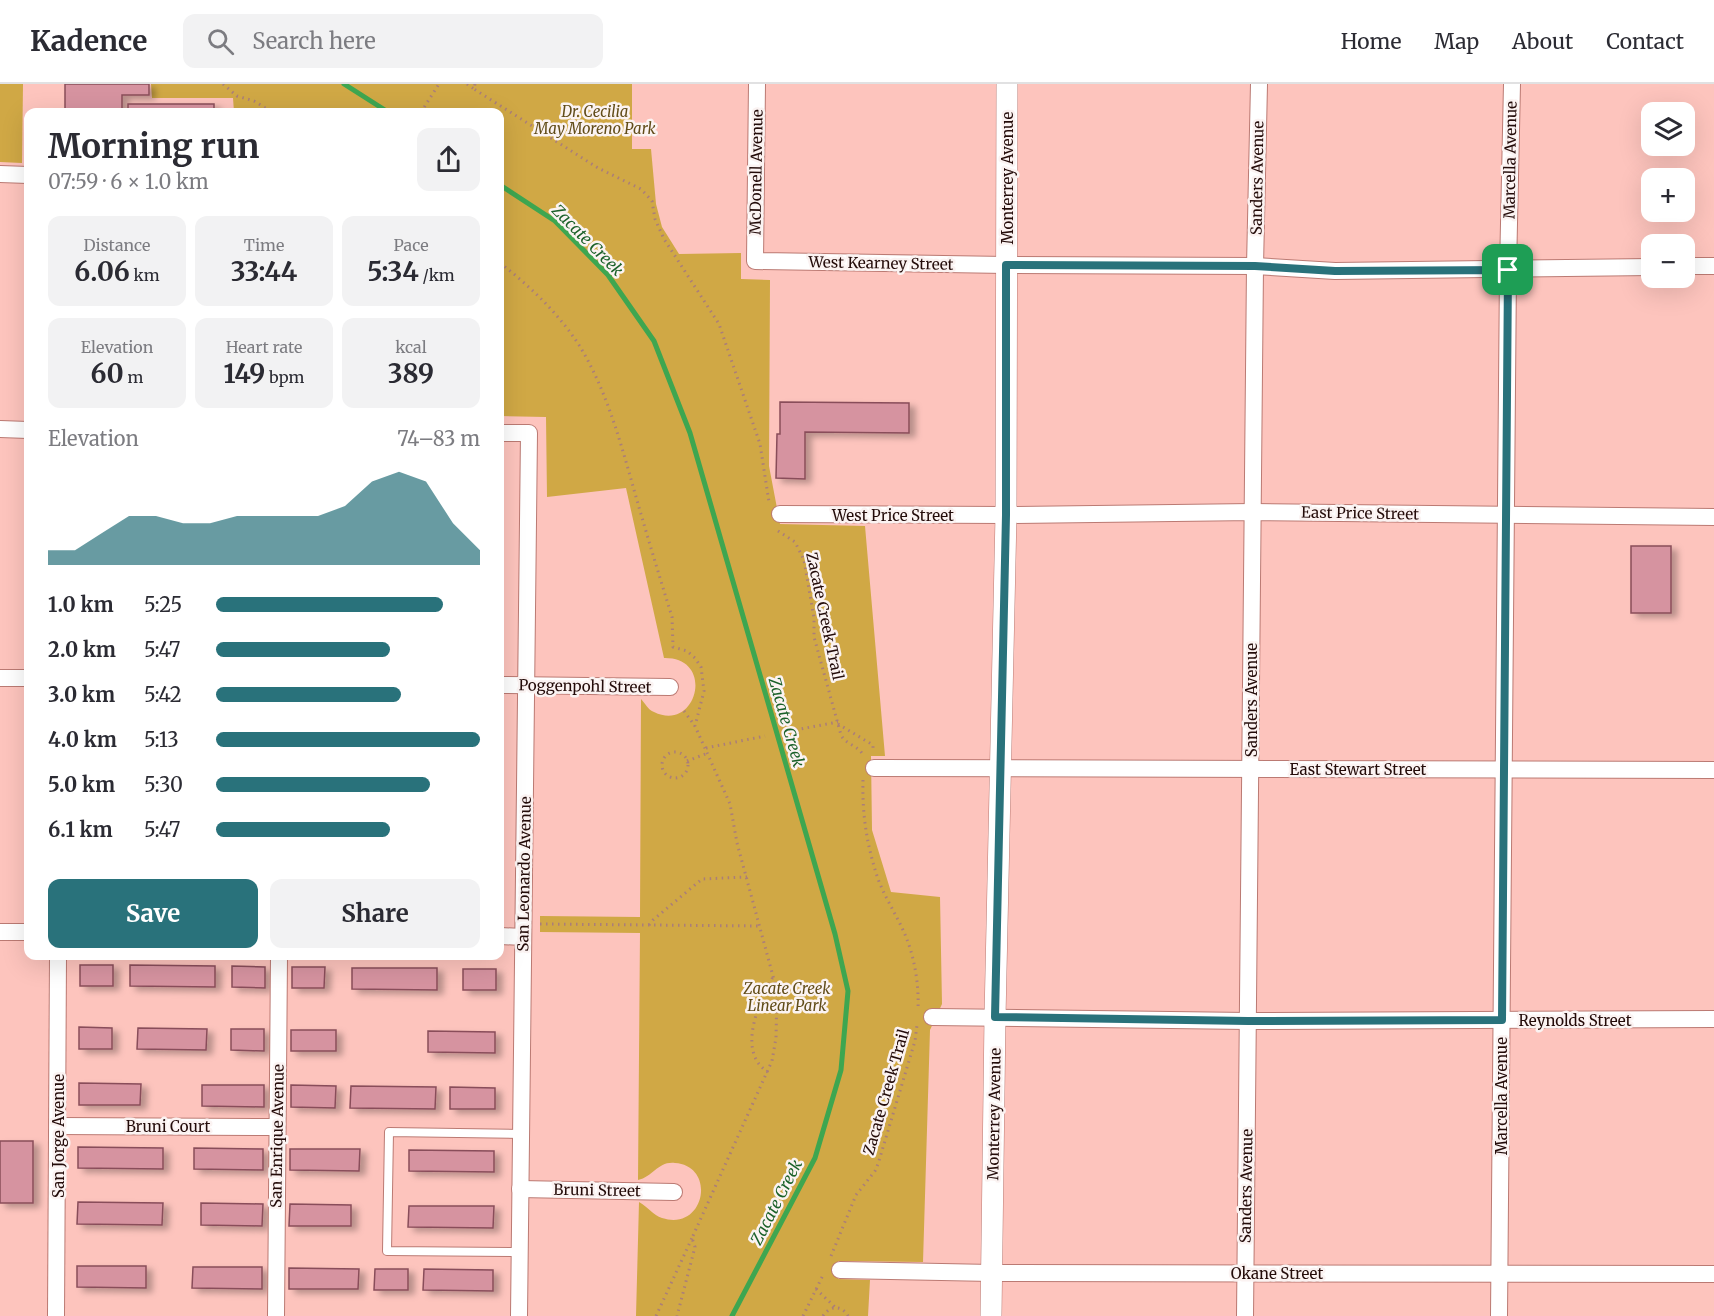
<!DOCTYPE html>
<html lang="en">
<head>
<meta charset="utf-8">
<style>
  :root { --surface:#fff; --page:#f2f2f3; --text:#2b2b33; --muted:#7c7c81; --line:#e1e1e2; --accent:#29727b }
  body { margin:0; font-family:Merriweather,serif; background:var(--page); color:var(--text); height:100vh; display:flex; flex-direction:column; font-size:22px; white-space:nowrap }
  * { box-sizing:border-box; margin:0 }
  p { font-size:20px; color:var(--muted) }
  .icon { flex:none; width:33px; height:33px; fill:none; stroke:currentColor; stroke-width:2; stroke-linecap:round; stroke-linejoin:round }
  .map { position:relative; flex:1; overflow:hidden }
  .panel { position:absolute; left:24px; top:24px; width:480px; height:852px; display:flex; flex-direction:column; background:var(--surface); border-radius:12px; box-shadow:0 6px 24px #0002 }
  .panel>* { flex:none }
  .fabs { position:absolute; left:1641px; top:18px; display:grid; gap:12px }
  .fabs a { display:grid; place-items:center; width:54px; height:54px; border-radius:12px; background:var(--surface); box-shadow:0 6px 24px #0002; font-size:30px }
  .pin { position:absolute; display:grid; place-items:center; width:51px; height:51px; color:#fff; margin:-26px; border-radius:12px; box-shadow:0 3px 9px #0006 }
  .round { display:grid; place-items:center; flex:none; width:63px; height:63px; border-radius:12px; background:var(--page) }
  .head { display:flex; align-items:center; justify-content:space-between; height:102px; padding:0 24px }
  h1 { font-size:33px; font-weight:700; line-height:45px }
  .metrics { display:grid; grid-template-columns:repeat(3,1fr); gap:9px; height:102px; padding:6px 24px }
  .metrics div { display:grid; align-content:center; border-radius:12px; background:var(--page); text-align:center }
  .metrics b { font-size:26px; font-weight:700 }
  .metrics small { font-size:16px; font-weight:400 }
  .metrics p { font-size:16px }
  .chart { height:168px; padding:12px 24px }
  .chart p { display:flex; justify-content:space-between }
  .chart svg { width:100%; height:108px; margin-top:6px; fill:var(--accent); opacity:.7 }
  .button { display:flex; gap:12px; margin-top:auto; padding:12px 24px }
  .button a { flex:1; height:69px; border-radius:12px; background:var(--accent); color:#fff; font-size:24px; font-weight:700; line-height:69px; text-align:center }
  .button a+a { background:var(--page); color:var(--text) }
  ul { padding:0 24px; list-style:none; font-size:20px }
  li { display:grid; grid-template-columns:96px 72px 1fr; align-items:center; height:45px }
  li i { height:15px; border-radius:8px; background:var(--accent) }
  header { display:flex; align-items:center; gap:36px; box-sizing:border-box; height:84px; padding:0 30px; background:var(--surface); border-bottom:2px solid var(--line) }
  header strong { font-size:28px }
  nav { display:flex; gap:33px; margin-inline-start:auto; font-size:21px }
  .search { width:420px; height:54px; background:var(--page); display:flex; align-items:center; gap:15px; box-sizing:border-box; padding:0 21px; border-radius:12px; color:var(--muted); font-size:22px }
  .map>svg:first-child { display:block }
  .green { fill:#d0a845 }
  .lines { fill:none; stroke-linecap:round; stroke-linejoin:round }
  .stream { stroke:#3ea650; stroke-width:5 }
  .building { fill:#d693a0; stroke:#894d5a; stroke-width:1.5; filter:url(#shadow) }
  .service-casing { stroke:#bb7a73; stroke-width:10 }
  .minor-casing { stroke:#bb7a73; stroke-width:18 }
  .tertiary-casing { stroke:#bb7a73; stroke-width:22 }
  .path { stroke:#ab7e79; stroke-width:3; stroke-dasharray:1.5 4.5; stroke-linecap:butt }
  .service { stroke:#fff; stroke-width:8 }
  .minor { stroke:#fff; stroke-width:16 }
  .tertiary { stroke:#fff; stroke-width:21 }
  .route-casing { stroke:#fff; stroke-width:12 }
  .route { stroke:#29727b; stroke-width:8 }
  .labels { text-anchor:middle; dominant-baseline:central; stroke-width:5; stroke-linejoin:round; paint-order:stroke }
  .park-label { font-size:15px; font-style:italic; fill:#614c18; stroke:#fbf3f2 }
  .street-label { font-size:15px; fill:#230b09; stroke:#fbf3f2 }
  .water-label { font-size:16px; font-style:italic; fill:#1b6129; stroke:#fbf3f2 }
</style>
</head>
<body>
<header>
<strong>Kadence</strong>
<div class="search"><svg class="icon" aria-label="search" viewBox="0 0 24 24"><circle cx="10" cy="10" r="6"/><path d="M15 15l6 6"/></svg>Search here</div>
<nav><a>Home</a><a>Map</a><a>About</a><a>Contact</a></nav>
</header>
<div class="map">
<svg width="1714" height="1232" viewBox="0 0 1714 1232">
  <defs>
    <filter id="shadow"><feDropShadow dx="6" dy="4" stdDeviation="3" flood-color="#0004"/></filter>
  </defs>
  <rect width="100%" height="100%" fill="#fdc4bd"/>
  <g class="green">
    <polygon points="0,0 23,0 22,79 0,78"/>
    <path d="M151 0H632V65H651L656 120 662 143 679 170 741 169V195L770 196 769 382 780 440 865 442 885 672H871L872 746 891 808 940 813 942 920 930 946 923 1178 838 1177V1195L870 1196 868 1232H636L639 1118C648 1123 653 1131 662 1134 705 1148 717 1082 675 1079 658 1077 653 1093 638 1096L640 849 540 848V832L640 833 641 615C645 619 648 626 654 628 697 649 716 573 664 574L626 404 547 413 546 333 500 332V28H234L233 14H152Z"/>
  </g>
  <g class="lines">
    <g class="stream">
      <polyline points="344,0 388,28"/>
      <polyline points="500,101 555,137 608,191 654,257 690,349 835,850 848,907 841,986 815,1074 732,1232"/>
    </g>
  </g>
  <g class="building">
    <polygon points="65,0 149,0 149,11 122,11 122,28 65,28"/>
    <rect x="128" y="20" width="86" height="8"/>
    <polygon points="780,318 909,319 909,349 805,348 805,395 776,394 777,350 780,350"/>
    <rect x="1631" y="462" width="40" height="67"/>
    <rect x="80" y="881" width="33" height="21"/>
    <polygon points="130,881 215,882 215,903 130,902"/>
    <polygon points="232,882 265,883 265,904 232,903"/>
    <polygon points="292,883 325,883 324,904 292,904"/>
    <polygon points="352,884 437,884 437,906 352,905"/>
    <rect x="463" y="885" width="33" height="21"/>
    <polygon points="79,943 112,944 112,965 79,965"/>
    <polygon points="138,944 207,945 206,966 137,965"/>
    <polygon points="231,945 264,945 264,967 231,966"/>
    <rect x="291" y="946" width="45" height="21"/>
    <polygon points="428,947 495,948 495,969 428,968"/>
    <polygon points="79,999 141,1000 140,1021 79,1021"/>
    <polygon points="202,1001 264,1001 264,1023 202,1022"/>
    <polygon points="291,1001 336,1002 335,1024 291,1023"/>
    <polygon points="351,1002 436,1003 435,1025 350,1024"/>
    <polygon points="450,1003 495,1004 495,1025 450,1025"/>
    <rect x="0" y="1057" width="33" height="62"/>
    <polygon points="78,1063 163,1064 163,1085 78,1084"/>
    <polygon points="194,1064 263,1065 263,1086 194,1085"/>
    <polygon points="290,1065 360,1065 359,1087 290,1086"/>
    <polygon points="409,1066 494,1067 494,1088 409,1087"/>
    <polygon points="78,1118 163,1119 162,1141 77,1140"/>
    <polygon points="201,1119 263,1120 262,1142 201,1141"/>
    <polygon points="290,1120 351,1121 351,1142 289,1142"/>
    <polygon points="409,1122 494,1122 493,1144 408,1143"/>
    <polygon points="77,1182 146,1182 146,1204 77,1203"/>
    <polygon points="193,1183 262,1183 262,1205 192,1204"/>
    <polygon points="289,1184 359,1185 358,1205 289,1205"/>
    <polygon points="375,1185 408,1185 408,1206 374,1206"/>
    <polygon points="424,1185 493,1186 493,1207 423,1206"/>
  </g>
  <g class="lines">
    <g class="service-casing">
      <polyline id="service" points="519,1168 387,1167 389,1048 521,1050"/>
    </g>
    <g class="minor-casing">
      <g id="minor">
        <polyline points="757,0 755,177 1006,181 1255,182 1335,187 1652,183"/>
        <polyline points="0,90 28,91"/>
        <polyline points="1684,182 1714,182"/>
        <polyline points="0,345 28,346"/>
        <polyline points="500,349 529,349 519,1232"/>
        <polyline points="780,430 1006,431 1253,428 1714,433"/>
        <polyline points="0,594 28,594"/>
        <polyline points="500,601 670,603"/>
        <polyline points="874,684 1714,686"/>
        <polyline points="0,848 28,848"/>
        <polyline points="500,852 523,853"/>
        <polyline points="932,933 1248,937 1714,935"/>
        <polyline points="58,1042 277,1043"/>
        <polyline points="520,1105 674,1108"/>
        <polyline points="840,1186 992,1189 1714,1190"/>
        <polyline points="56,1232 58,872"/>
        <polyline points="276,1232 279,872"/>
        <polyline points="1245,1232 1255,182 1259,0"/>
        <polyline points="1499,1232 1508,186 1512,0"/>
      </g>
    </g>
    <g class="tertiary-casing">
      <polyline id="tertiary" points="991,1232 995,933 1006,431 1007,0"/>
    </g>
    <g class="path">
      <polyline points="223,0 237,12 254,17 272,28"/>
      <polyline points="467,0 474,5"/>
      <polyline points="475,0 474,5 598,84 641,105 652,117 655,135 664,155 719,240 760,360 769,418"/>
      <polyline points="421,28 439,0"/>
      <path d="M500 179C530 202 558 229 579 261 606 305 620 356 634 406 646 448 659 491 672 533L673 563 687 567 695 574 701 583 704 607 695 642 730 720 737 759 777 907 776 954 772 977 692 1154 695 1163 677 1232"/>
      <path d="M778 447 795 458 804 476 814 534V553L841 651C846 661 858 661 863 671"/>
      <polyline points="684,627 695,642"/>
      <polyline points="838,640 873,661 873,667"/>
      <polyline points="784,648 838,638"/>
      <polyline points="706,664 765,652"/>
      <circle cx="675" cy="681" r="13"/>
      <polyline points="687,677 708,669"/>
      <path d="M863 696C862 731 867 762 878 795 886 816 898 833 906 853 915 875 919 902 918 925"/>
      <polyline points="540,840 760,842"/>
      <polyline points="649,841 653,836 702,795 747,793"/>
      <path d="M768 988C736 968 759 918 773 893"/>
      <polyline points="831,1172 856,1111 875,1087 878,1080 915,957 917,941"/>
      <polyline points="816,1205 836,1224"/>
      <polyline points="656,1232 692,1154"/>
      <polyline points="803,1232 824,1189"/>
      <path d="M823 1232C830 1221 842 1221 848 1232"/>
    </g>
    <use href="#service" class="service"/>
    <use href="#minor" class="minor"/>
    <use href="#tertiary" class="tertiary"/>
  </g>
  <g class="lines">
    <g class="route-casing">
      <polygon id="route" points="1006,181 1255,182 1335,187 1508,186 1502,936 1248,937 995,933 1006,431"/>
    </g>
    <use href="#route" class="route"/>
  </g>
  <g class="labels">
    <g class="park-label">
      <text x="595" y="27">Dr. Cecilia<tspan x="595" dy="17">May Moreno Park</tspan></text>
      <text x="787" y="904">Zacate Creek<tspan x="787" dy="17">Linear Park</tspan></text>
    </g>
    <g class="street-label">
      <text transform="translate(1510 76) rotate(-89)">Marcella Avenue</text>
      <text transform="translate(756 88) rotate(-89)">McDonell Avenue</text>
      <text transform="translate(1007 94) rotate(-90)">Monterrey Avenue</text>
      <text transform="translate(1257 94) rotate(-89)">Sanders Avenue</text>
      <text transform="translate(881 179) rotate(1)">West Kearney Street</text>
      <text transform="translate(1360 429) rotate(1)">East Price Street</text>
      <text x="893" y="431">West Price Street</text>
      <text transform="translate(825 532) rotate(78)">Zacate Creek Trail</text>
      <text transform="translate(585 602) rotate(1)">Poggenpohl Street</text>
      <text transform="translate(1251 616) rotate(-90)">Sanders Avenue</text>
      <text x="1358" y="685">East Stewart Street</text>
      <text transform="translate(524 790) rotate(-89)">San Leonardo Avenue</text>
      <text x="1575" y="936">Reynolds Street</text>
      <text transform="translate(886 1008) rotate(-74)">Zacate Creek Trail</text>
      <text transform="translate(1501 1012) rotate(-90)">Marcella Avenue</text>
      <text transform="translate(994 1030) rotate(-89)">Monterrey Avenue</text>
      <text x="168" y="1042">Bruni Court</text>
      <text transform="translate(58 1052) rotate(-90)">San Jorge Avenue</text>
      <text transform="translate(277 1052) rotate(-89)">San Enrique Avenue</text>
      <text transform="translate(1246 1102) rotate(-89)">Sanders Avenue</text>
      <text transform="translate(597 1106) rotate(1)">Bruni Street</text>
      <text x="1277" y="1189">Okane Street</text>
    </g>
    <g class="water-label">
      <text transform="translate(588 156) rotate(45)">Zacate Creek</text>
      <text transform="translate(787 638) rotate(74)">Zacate Creek</text>
      <text transform="translate(776 1118) rotate(-63)">Zacate Creek</text>
    </g>
  </g>
</svg>
<div class="fabs">
<a><svg class="icon" aria-label="layers" viewBox="0 0 24 24"><path d="M12 4l9 5-9 5-9-5zM3 14l9 5 9-5"/></svg></a>
<a>+</a>
<a>−</a>
</div>
<div class="pin" style="left:1508px;top:186px;background:#1e9e55"><svg class="icon" aria-label="arrive" viewBox="0 0 24 24"><path d="M6 21V4h12l-3 4 3 4H6"/></svg></div>
<section class="panel">
<div class="head"><div><h1>Morning run</h1><p>07:59 · 6 × 1.0 km</p></div><a class="round"><svg class="icon" aria-label="share" viewBox="0 0 24 24"><path d="M12 15V3M7 8l5-5 5 5M5 13v7h14v-7"/></svg></a></div>
<div class="metrics">
<div><p>Distance</p><b>6.06<small> km</small></b></div>
<div><p>Time</p><b>33:44</b></div>
<div><p>Pace</p><b>5:34<small> /km</small></b></div>
</div>
<div class="metrics">
<div><p>Elevation</p><b>60<small> m</small></b></div>
<div><p>Heart rate</p><b>149<small> bpm</small></b></div>
<div><p>kcal</p><b>389</b></div>
</div>
<div class="chart"><p><span>Elevation</span>74–83 m</p>
<svg viewBox="0 0 160 44" preserveAspectRatio="none"><path d="M0 44V38L10 38L20 31L30 24L40 24L50 27L60 27L70 24L80 24L90 24L100 24L110 20L120 10L130 6L140 10L150 27L160 38V44z"/></svg>
</div>
<ul>
<li><b>1.0 km</b>5:25<i style="width:86%"></i></li>
<li><b>2.0 km</b>5:47<i style="width:66%"></i></li>
<li><b>3.0 km</b>5:42<i style="width:70%"></i></li>
<li><b>4.0 km</b>5:13<i style="width:100%"></i></li>
<li><b>5.0 km</b>5:30<i style="width:81%"></i></li>
<li><b>6.1 km</b>5:47<i style="width:66%"></i></li>
</ul>
<div class="button"><a>Save</a><a>Share</a></div>
</section>
</div>
</body>
</html>
